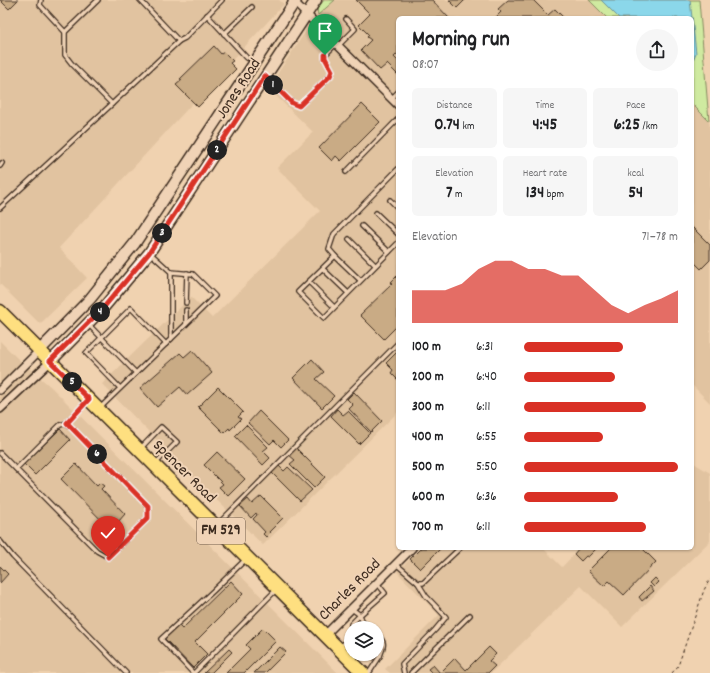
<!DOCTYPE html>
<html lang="en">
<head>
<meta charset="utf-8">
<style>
  :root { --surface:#fff; --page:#f6f6f6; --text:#202124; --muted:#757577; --accent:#d93025 }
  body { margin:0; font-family:Dekko,sans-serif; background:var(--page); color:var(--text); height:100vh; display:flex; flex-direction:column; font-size:15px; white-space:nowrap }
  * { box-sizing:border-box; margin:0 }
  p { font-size:13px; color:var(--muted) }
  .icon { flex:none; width:22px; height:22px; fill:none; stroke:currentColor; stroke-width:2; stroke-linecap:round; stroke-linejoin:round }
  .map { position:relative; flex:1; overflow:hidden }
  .drawer { position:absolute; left:396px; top:16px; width:298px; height:534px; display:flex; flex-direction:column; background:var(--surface); border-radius:6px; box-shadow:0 1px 3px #0004 }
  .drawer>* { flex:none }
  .controls { position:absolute; left:344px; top:621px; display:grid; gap:8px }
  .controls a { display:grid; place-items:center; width:40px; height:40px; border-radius:50%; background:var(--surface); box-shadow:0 1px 3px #0004; font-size:20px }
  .pin { position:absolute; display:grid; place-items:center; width:34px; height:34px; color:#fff; margin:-41px -17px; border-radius:50% 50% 50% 0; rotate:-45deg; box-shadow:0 0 4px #0007 }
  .pin .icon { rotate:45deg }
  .km { position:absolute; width:20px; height:20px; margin:-10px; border-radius:50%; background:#222; color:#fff; font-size:11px; line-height:20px; text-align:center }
  .round { display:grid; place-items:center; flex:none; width:42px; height:42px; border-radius:21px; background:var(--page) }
  .headline { display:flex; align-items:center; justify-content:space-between; height:68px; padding:0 16px }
  h1 { font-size:22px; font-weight:700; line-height:30px }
  .metrics { display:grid; grid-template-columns:repeat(3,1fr); gap:6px; height:68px; padding:4px 16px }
  .metrics div { display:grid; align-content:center; border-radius:6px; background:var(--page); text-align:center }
  .metrics b { font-size:17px; font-weight:700 }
  .metrics small { font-size:11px; font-weight:400 }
  .metrics p { font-size:11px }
  .chart { height:112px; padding:8px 16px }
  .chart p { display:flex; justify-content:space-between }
  .chart svg { width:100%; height:72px; margin-top:4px; fill:var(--accent); opacity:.7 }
  ul { padding:0 16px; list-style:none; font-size:13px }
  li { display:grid; grid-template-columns:64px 48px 1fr; align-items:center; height:30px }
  li i { height:10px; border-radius:5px; background:var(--accent) }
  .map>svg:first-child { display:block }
  .built { fill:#e1c3a0 }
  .green { fill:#cfeaa0; stroke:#858a5f }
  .water { fill:#8bd7ea; stroke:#6b9298 }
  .building { fill:#c9ab85; stroke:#3b2a1e }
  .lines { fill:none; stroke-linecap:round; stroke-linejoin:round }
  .service-casing { stroke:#3b2a1e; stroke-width:6 }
  .minor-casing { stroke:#3b2a1e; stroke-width:10 }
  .secondary-casing { stroke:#3b2a1e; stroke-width:13 }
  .primary-casing { stroke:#3b2a1e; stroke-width:15 }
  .path { stroke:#3b2a1e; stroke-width:1; stroke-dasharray:3 3; stroke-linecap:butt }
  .service { stroke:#f0d3b6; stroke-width:3.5 }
  .minor { stroke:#f0d3b6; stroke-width:7 }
  .secondary { stroke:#f0d3b6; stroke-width:10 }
  .primary { stroke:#fedf80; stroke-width:12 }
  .route-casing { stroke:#fff; stroke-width:8 }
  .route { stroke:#d93025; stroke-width:5 }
  .labels { text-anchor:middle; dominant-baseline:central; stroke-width:4; stroke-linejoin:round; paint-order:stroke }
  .shield { fill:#f0d3b6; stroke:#715d4c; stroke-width:1 }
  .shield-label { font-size:15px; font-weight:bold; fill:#3b2a1e }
  .street-label { font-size:16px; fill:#3b2a1e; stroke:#f0d3b6 }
</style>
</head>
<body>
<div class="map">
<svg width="710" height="673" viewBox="0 0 710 673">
  <rect width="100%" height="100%" fill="#f0d2b0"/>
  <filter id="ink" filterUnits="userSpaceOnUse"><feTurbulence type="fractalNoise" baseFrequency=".025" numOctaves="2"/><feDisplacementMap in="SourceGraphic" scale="8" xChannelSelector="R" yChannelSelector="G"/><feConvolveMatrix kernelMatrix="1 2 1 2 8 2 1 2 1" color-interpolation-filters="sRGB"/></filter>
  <g filter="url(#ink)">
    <g class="built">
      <polygon points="0,0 279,0 284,4 59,248 87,278 40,324 0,284"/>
      <polygon points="335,0 589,0 607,18 398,18 398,412 263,545 194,478 102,384 191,297 212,318 320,211 277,168 313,132 268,88 306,31 318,15"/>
      <polygon points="692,104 709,121 710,132 710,403 692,385"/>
      <polygon points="0,341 17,358 51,387 338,673 0,673"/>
      <polygon points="692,462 710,473 710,541 622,627 581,586 491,673 390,673 385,669 439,615 397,572 421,548 543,548 562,567 580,548 692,548"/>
    </g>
    <g class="green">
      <polygon points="324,0 335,0 318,15 317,9"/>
      <polygon points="589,0 699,0 709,121 692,104 692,18 607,18"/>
    </g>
    <polygon class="water" points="601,0 690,0 696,53 692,62 692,18 619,18"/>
    <g class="building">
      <polygon points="0,0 18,0 9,9"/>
      <polygon points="356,0 432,0 449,18 398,18 398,53 394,57 398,61 398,75 387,64 380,70 361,50 371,40 367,37 369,35 359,25 370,14"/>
      <polygon points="449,0 465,0 457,8"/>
      <polygon points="508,0 533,0 548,15 555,9 564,18 497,18 496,17 501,12 498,9"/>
      <polygon points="214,46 221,54 224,52 233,61 230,63 236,69 198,107 176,85 182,80 180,79"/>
      <polygon points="362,104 380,122 341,161 336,156 332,161 319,148"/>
      <polygon points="692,227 710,245 710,260 701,269 694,262 692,265"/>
      <polygon points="398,275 398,330 396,327 384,339 360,315 392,284 390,283"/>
      <polygon points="192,350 212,373 187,395 180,387 157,407 140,388 180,353 184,357"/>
      <polygon points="398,351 398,380 391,373 393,370 386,363"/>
      <polygon points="312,359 324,372 316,379 334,396 322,408 293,378"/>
      <polygon points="218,387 243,412 238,417 241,419 230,430 229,428 224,433 198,407"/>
      <polygon points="354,392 382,421 371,432 349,409 353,405 347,399"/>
      <polygon points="337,409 343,415 348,411 370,433 359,444 331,416"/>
      <polygon points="259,411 288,440 281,447 274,440 270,444 248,423"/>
      <polygon points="246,425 268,447 263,451 270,458 263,465 235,436"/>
      <polygon points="60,429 70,440 35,475 24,464"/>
      <polygon points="296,448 325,477 314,488 290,464 295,460 289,455"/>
      <polygon points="217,452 245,479 228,496 219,487 223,484 204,465"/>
      <polygon points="76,464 97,486 100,483 104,486 101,489 125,514 111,530 61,479"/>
      <polygon points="278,465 284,471 288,467 312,490 300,501 271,472"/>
      <polygon points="261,496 283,518 269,532 270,533 266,537 263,534 265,532 253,519 257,515 256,513 251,518 240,506 248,499 252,504"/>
      <polygon points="421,548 441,548 420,569 410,559"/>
      <polygon points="579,548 597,548 588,557 586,556 581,561 574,554"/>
      <polygon points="611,548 642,548 656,562 624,595 609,581 604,586 588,571"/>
      <polygon points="0,566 8,574 0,583"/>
      <polygon points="655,578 659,582 654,587 650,583"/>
      <polygon points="231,581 243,594 195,642 207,654 193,668 164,638 177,624 182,629"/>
      <polygon points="650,586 654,591 642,601 639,597"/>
      <polygon points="263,628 276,641 244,673 226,673 250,649 246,645"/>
      <polygon points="280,647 286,652 265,673 254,673"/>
      <polygon points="489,647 496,654 489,661 495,666 488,673 432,673 428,669 433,665 440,673 455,658 466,670"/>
      <polygon points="229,649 232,652 211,673 204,673"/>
    </g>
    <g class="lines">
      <g class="service-casing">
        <g id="service">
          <polyline points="41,0 40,5 65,32 98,0"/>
          <polyline points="140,0 179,41 185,38 222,0"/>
          <polyline points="207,15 247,58"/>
          <polyline points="65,32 65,55 72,64 112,104 179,41"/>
          <polyline points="224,34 252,7"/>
          <polyline points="338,46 355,29 346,19"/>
          <polyline points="267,78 292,103 299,106 330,76 332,71 325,58 325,55 336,44"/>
          <polyline points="391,99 398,92"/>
          <polyline points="0,166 2,163"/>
          <polyline points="398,169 334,234 329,249 335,256 298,292 324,318 398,243"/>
          <polyline points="346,172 398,119"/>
          <polyline points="390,200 398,208"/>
          <polyline points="0,208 112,104"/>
          <polyline points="376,213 398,234"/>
          <polyline points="362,226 389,252"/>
          <polyline points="349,239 375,265"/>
          <polyline points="335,256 360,280"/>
          <polyline points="323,269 348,293"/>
          <polyline points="309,282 334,307"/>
          <polyline points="186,303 187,273"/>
          <polyline points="186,324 186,310"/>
          <polyline points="89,325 136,373"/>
          <polyline points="171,339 215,296 193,274 171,272"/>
          <polyline points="120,388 86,353 131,308 166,344"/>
          <polyline points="100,408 171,339 171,272 150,253"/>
          <polyline points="140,449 161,427 177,442 155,464"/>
          <polyline points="0,453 97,551 108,557 148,518 148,506 67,423 87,401"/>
          <polyline points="16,469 60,425 67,423"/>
          <polyline points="217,525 398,343"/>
          <polyline points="0,541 13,557 126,673"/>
          <polyline points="396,564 418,583 423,583 460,548"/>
          <polyline points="352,609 360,615 385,593 377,583"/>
          <polyline points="351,628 351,624 360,615 362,620 370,628"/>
          <path d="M377 634C386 643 384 645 380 656"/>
          <polyline points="339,647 351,639"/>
          <polyline points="193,673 161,639 213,591 245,560"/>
          <polyline points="194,673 276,590"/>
          <polyline points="369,673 380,656 377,654"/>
          <polyline points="404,673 402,664 435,630 446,617 426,596 418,583"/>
          <polyline points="411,673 470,615"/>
        </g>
      </g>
      <g class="minor-casing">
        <g id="minor">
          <polyline points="292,0 398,105"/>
          <polyline points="0,390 40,350"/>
          <polyline points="0,409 51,361"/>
          <polyline points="325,635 412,548"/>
        </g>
      </g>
      <g class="secondary-casing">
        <g id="secondary">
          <polyline points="40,350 90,299 135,243 296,0"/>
          <polyline points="51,361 104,307 149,253 316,0"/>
        </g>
      </g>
      <g class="primary-casing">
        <polyline id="primary" points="0,311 363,673"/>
      </g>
      <polyline class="path" points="672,673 678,666 704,590 710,579"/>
      <use href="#service" class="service"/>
      <use href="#minor" class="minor"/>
      <use href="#secondary" class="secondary"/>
      <use href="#primary" class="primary"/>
    </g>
  </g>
  <g class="lines" filter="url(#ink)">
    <g class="route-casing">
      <polyline id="route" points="108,557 148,518 148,506 67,423 89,399 50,361 104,307 149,253 265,76 292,103 299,106 330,76 332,71 325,58 325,55"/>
    </g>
    <use href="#route" class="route"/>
  </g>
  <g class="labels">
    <rect class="shield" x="197" y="518" width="48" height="26" rx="3"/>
    <g class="shield-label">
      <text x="221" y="531">FM 529</text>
    </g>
    <g class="street-label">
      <text transform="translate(239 89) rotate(-57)">Jones Road</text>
      <text transform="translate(184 472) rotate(45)">Spencer Road</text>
      <text transform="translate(350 590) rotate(-45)">Charles Road</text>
    </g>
  </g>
</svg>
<div class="controls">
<a><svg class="icon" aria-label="layers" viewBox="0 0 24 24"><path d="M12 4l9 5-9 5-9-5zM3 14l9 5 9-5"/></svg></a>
</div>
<div class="pin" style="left:325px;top:55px;background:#1e9e55"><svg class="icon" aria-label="arrive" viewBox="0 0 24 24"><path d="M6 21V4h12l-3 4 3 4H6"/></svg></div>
<div class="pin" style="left:108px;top:557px;background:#d93025"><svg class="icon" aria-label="check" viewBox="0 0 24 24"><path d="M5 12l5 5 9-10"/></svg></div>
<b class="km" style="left:273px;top:85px">1</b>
<b class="km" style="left:217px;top:150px">2</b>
<b class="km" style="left:162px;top:233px">3</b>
<b class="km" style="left:100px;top:312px">4</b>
<b class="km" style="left:72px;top:382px">5</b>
<b class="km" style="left:97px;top:454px">6</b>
<section class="drawer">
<div class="headline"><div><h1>Morning run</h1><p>08:07</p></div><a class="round"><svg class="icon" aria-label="share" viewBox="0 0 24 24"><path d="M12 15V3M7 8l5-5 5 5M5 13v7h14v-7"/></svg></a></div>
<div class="metrics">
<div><p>Distance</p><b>0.74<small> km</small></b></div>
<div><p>Time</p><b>4:45</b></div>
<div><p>Pace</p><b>6:25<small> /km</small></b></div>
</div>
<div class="metrics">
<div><p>Elevation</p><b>7<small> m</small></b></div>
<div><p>Heart rate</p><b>134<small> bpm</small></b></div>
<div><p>kcal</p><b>54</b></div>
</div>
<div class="chart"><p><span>Elevation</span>71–78 m</p>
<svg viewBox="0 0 160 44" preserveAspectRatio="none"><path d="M0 44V24L10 24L20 24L30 20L40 11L50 6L60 6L70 11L80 11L90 15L100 15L110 24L120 33L130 38L140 33L150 29L160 24V44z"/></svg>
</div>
<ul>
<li><b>100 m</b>6:31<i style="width:64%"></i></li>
<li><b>200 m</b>6:40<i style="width:59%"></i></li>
<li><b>300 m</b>6:11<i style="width:79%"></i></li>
<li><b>400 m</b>6:55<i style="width:51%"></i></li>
<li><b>500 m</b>5:50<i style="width:100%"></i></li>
<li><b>600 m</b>6:36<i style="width:61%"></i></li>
<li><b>700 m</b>6:11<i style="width:79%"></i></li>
</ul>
</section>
</div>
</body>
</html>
